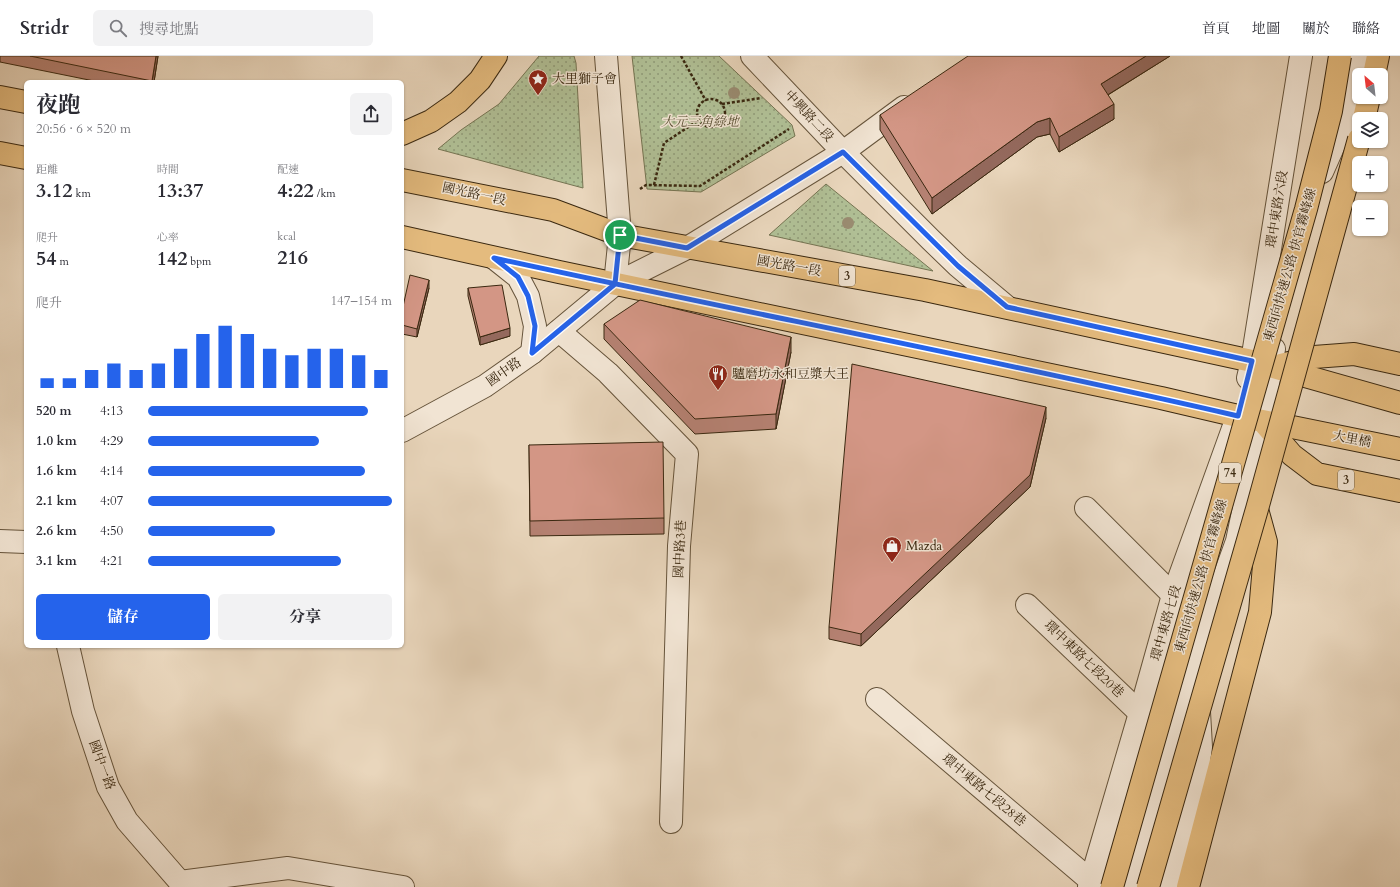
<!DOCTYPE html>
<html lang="zh-TW">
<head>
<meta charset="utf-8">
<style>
  :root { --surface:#fff; --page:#f2f2f3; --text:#2b2b33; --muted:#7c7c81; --line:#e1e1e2; --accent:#2563eb }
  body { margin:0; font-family:Cardo,"Noto Serif TC",serif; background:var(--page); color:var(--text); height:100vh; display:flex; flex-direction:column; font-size:15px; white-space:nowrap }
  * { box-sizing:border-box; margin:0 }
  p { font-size:13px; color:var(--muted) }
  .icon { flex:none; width:22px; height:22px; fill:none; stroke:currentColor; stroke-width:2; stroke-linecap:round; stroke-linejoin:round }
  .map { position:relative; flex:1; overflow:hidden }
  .panel { position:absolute; left:24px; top:24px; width:380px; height:568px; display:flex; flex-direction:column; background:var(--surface); border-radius:6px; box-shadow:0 1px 3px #0004 }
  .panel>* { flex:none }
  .needle { width:26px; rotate:332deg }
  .tools { position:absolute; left:1352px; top:12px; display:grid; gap:8px }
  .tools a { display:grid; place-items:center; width:36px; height:36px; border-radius:6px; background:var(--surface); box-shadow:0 1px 3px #0004; font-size:20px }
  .pin { position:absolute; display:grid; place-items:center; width:34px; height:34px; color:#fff; margin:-17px; border:2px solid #fff; border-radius:50%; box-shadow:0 1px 4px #0007 }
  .round { display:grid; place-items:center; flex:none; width:42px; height:42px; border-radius:6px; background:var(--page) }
  .headline { display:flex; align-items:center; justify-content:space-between; height:68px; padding:0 12px }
  h1 { font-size:22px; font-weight:700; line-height:30px }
  .metrics { display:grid; grid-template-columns:repeat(3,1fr); gap:6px; height:68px; padding:4px 12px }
  .metrics div { display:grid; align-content:center }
  .metrics b { font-size:20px; font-weight:700 }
  .metrics small { font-size:11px; font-weight:400 }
  .metrics p { font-size:11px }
  .chart { height:112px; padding:8px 12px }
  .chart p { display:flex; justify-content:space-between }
  .chart svg { width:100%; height:72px; margin-top:4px; stroke:var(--accent); stroke-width:6 }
  .cta { display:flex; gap:8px; margin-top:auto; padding:8px 12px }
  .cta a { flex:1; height:46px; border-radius:6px; background:var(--accent); color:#fff; font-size:16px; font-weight:700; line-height:46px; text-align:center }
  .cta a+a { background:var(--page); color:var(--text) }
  ul { padding:0 12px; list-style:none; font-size:13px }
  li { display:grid; grid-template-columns:64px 48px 1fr; align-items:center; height:30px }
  li i { height:10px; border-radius:5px; background:var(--accent) }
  header { display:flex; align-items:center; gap:24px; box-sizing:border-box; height:56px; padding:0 20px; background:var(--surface); border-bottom:1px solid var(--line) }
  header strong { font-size:19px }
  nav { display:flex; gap:22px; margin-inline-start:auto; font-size:14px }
  .search { width:280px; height:36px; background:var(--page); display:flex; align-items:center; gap:10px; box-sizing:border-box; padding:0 14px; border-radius:6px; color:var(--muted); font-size:15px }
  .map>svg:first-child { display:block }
  .green { fill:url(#green-dots); stroke:#757452 }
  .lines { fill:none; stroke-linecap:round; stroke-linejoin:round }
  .minor-casing { stroke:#66543b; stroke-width:24 }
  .major-casing { stroke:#3a2810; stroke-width:24 }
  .highway-casing { stroke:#3a2810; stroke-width:24 }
  .path { stroke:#3a2810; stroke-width:2.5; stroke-dasharray:3 2; stroke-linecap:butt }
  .minor { stroke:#f1e4d3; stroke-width:22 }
  .major { stroke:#e4bb7e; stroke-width:22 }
  .highway { stroke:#e4bb7e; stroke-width:22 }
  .highway-bridge-casing { stroke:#3a2810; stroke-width:24; stroke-linecap:butt }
  .highway-bridge { stroke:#e4bb7e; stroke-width:22 }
  .tree { fill:#998b70 }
  .wall { fill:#b58172; stroke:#3a2810 }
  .shaded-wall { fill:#94695d; stroke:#3a2810 }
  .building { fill:#d39685; stroke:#3a2810 }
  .route-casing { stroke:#fff; stroke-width:8 }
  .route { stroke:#2563eb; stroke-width:5 }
  .labels { text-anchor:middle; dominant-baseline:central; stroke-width:3; stroke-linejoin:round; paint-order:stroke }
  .shield { fill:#f1e4d3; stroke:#71604a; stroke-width:1 }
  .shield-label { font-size:12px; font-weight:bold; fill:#3a2810 }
  .poi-label { font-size:13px; fill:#3a2810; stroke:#f1e4d3; text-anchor:start }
  .street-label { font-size:13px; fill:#3a2810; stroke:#f1e4d3 }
  .park-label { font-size:13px; font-style:italic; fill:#584e31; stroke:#f1e4d3 }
</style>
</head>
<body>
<header>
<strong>Stridr</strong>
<div class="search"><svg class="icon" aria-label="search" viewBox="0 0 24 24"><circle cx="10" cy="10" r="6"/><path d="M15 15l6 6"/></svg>搜尋地點</div>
<nav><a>首頁</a><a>地圖</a><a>關於</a><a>聯絡</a></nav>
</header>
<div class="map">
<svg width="1400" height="831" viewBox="0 0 1400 831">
  <defs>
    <pattern id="green-dots" width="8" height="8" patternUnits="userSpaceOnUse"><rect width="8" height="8" fill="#b0bf95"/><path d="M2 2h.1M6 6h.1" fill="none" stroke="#909b78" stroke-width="1.8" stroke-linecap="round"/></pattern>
  </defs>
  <rect width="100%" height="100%" fill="#e9d6bc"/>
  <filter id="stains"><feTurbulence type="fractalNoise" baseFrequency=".005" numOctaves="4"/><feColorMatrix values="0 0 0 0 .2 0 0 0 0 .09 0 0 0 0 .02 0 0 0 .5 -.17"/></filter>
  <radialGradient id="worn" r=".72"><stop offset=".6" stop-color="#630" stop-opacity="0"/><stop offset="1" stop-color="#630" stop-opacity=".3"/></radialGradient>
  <g class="green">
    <polygon points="539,0 574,0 576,7 583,132 438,93 461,74 499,48"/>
    <polygon points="632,0 719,0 792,69 795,80 701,136 647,133"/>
    <polygon points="826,128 933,215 769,179"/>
  </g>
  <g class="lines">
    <g class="minor-casing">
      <g id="minor">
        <polyline points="606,0 620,179 615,228"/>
        <polyline points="752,0 843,96 931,184 958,210 1007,251"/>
        <polyline points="1322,116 1349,55 1361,0"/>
        <polyline points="494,202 518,221 528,240 535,270 532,297"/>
        <polyline points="559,275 608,317 687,398 679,490 671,766"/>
        <polyline points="1248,322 1252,305 1301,0"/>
        <polyline points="402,375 485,330 532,297 615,228 687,192 843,96 904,51"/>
        <polyline points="1086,452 1173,539"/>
        <polyline points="0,485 26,486"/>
        <polyline points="1027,549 1140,657"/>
        <polyline points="68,590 83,655 108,731 127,765 180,826 182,831"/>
        <polyline points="877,643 1091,825"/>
        <polyline points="180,826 288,812 403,831"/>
        <polyline points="1089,831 1140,657 1173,539 1235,367"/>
        <polyline points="1128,831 1196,599 1237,485 1262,365 1274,293"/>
        <polyline points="1167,831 1194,742 1201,691 1199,656"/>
      </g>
    </g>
    <g class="major-casing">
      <g id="major">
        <polyline points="0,41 26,46"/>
        <polyline points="402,78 431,65 458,46 480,24 496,0"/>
        <polyline points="0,97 26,102"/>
        <polyline points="402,124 553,154 620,179 925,234 1252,305 1400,347"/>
        <polyline points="402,181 559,216 1161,342 1238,360 1400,393"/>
        <polyline points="1281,309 1314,301 1354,298 1400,308"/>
        <polyline points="1266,369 1292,399 1317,418 1400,435"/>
      </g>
    </g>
    <g class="highway-casing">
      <g id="highway">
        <polyline points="1374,19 1378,0"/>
        <polyline points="1364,63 1369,41"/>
        <polyline points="1188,831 1260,556 1266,486 1257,453"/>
      </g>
    </g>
    <g class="path">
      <polyline points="681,0 706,45"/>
      <circle cx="711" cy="57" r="14"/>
      <polyline points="722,48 761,42"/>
      <polyline points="654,129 664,87 699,64"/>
      <polyline points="640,133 646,129 700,130 789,73"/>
    </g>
    <use href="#minor" class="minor"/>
    <use href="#major" class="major"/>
    <use href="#highway" class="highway"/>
    <g class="highway-bridge-casing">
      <g id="highway-bridge">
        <polyline points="1112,831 1306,153 1331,55 1340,0"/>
        <polyline points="1148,831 1257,453 1359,83"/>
      </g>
    </g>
    <use href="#highway-bridge" class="highway-bridge"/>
  </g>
  <g class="tree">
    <circle cx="734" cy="37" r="6"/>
    <circle cx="848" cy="167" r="6"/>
  </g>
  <g class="wall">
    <polygon points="0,0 158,0 154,26 99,26 0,6"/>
    <polygon points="1170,0 1108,39 1114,63 1059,96 1050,78 1037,81 932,158 880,74 880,59"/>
    <polygon points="429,232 417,281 402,278 402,255"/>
    <polygon points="468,232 510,280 480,289 468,240"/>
    <polygon points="604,268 791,296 776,373 695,378 604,283"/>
    <polygon points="1046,362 1030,431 861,590 829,583 829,571"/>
    <polygon points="529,389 664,462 664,478 530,480"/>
  </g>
  <g class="shaded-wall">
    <polygon points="156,0 158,0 154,26 152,26"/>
    <polygon points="1146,0 1170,0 1101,43 1101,28"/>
    <polygon points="1114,48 1114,63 1059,96 1059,81"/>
    <polygon points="1050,62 1050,78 1037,81 932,158 932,142 1037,66"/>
    <polygon points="429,224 429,232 417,281 417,273"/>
    <polygon points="510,272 510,280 480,289 480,281"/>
    <polygon points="791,281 791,296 776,373 776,358"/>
    <polygon points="1046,351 1046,362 1030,431 861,590 861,578"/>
  </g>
  <g class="building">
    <polygon points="30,0 156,0 152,25"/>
    <polygon points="968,0 1146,0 1101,28 1114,48 1059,81 1050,62 1037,66 932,142 880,59"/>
    <polygon points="410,219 429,224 417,273 402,269 402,255"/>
    <polygon points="502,229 510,272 480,281 468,232"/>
    <polygon points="640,244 791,281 776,358 695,363 604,268"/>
    <polygon points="852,308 1046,351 1030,419 861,578 829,571"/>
    <polygon points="663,386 664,462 530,465 529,389"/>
  </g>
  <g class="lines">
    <g class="route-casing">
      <path id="route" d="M620 179 615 228 532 297 535 270 528 240 518 221 494 202C742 256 991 303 1238 360L1252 305 1007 251 958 210 843 96 687 192 620 179"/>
    </g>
    <use href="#route" class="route"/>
  </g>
  <defs>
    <g id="sight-pin" transform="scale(1)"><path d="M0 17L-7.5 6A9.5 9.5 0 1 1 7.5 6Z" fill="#8f2418" stroke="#f1e4d3"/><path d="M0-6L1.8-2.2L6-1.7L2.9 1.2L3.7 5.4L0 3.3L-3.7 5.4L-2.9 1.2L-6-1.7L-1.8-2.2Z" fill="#fff"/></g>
    <g id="restaurant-pin" transform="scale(1)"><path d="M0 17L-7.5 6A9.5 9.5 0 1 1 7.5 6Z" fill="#8f2418" stroke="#f1e4d3"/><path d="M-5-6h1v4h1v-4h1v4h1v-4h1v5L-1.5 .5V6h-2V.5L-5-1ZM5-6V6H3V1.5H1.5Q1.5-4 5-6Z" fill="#fff"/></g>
    <g id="shop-pin" transform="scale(1)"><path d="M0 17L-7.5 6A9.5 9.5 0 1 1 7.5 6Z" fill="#8f2418" stroke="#f1e4d3"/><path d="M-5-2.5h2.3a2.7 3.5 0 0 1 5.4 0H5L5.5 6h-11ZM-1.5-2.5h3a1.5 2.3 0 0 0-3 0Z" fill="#fff"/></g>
  </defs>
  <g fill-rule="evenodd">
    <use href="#sight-pin" x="538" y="23"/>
    <use href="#restaurant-pin" x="718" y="318"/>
    <use href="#shop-pin" x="892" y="490"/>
  </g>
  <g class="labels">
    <g class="shield">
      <rect x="839" y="210" width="16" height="20" rx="3"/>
      <rect x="1219" y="407" width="22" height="20" rx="3"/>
      <rect x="1338" y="414" width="16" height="20" rx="3"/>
    </g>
    <g class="shield-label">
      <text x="847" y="220">3</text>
      <text x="1230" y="417">74</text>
      <text x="1346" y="424">3</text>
    </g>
    <g class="poi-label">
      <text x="552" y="23">大里獅子會</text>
      <text x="732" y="318">驢磨坊永和豆漿大王</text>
      <text x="906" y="490">Mazda</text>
    </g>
    <g class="street-label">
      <text transform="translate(809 60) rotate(47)">中興路二段</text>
      <text transform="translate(474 138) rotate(12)">國光路一段</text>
      <text transform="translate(1277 153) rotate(-81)">環中東路六段</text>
      <text transform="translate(1290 209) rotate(-74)">東西向快速公路 快官霧峰線</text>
      <text transform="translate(789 210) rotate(10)">國光路一段</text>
      <text transform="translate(504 316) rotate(-35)">國中路</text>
      <text transform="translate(1352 383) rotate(11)">大里橋</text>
      <text transform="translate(680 493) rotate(-87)">國中路3巷</text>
      <text transform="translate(1201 520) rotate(-74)">東西向快速公路 快官霧峰線</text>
      <text transform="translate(1166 567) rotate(-74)">環中東路七段</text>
      <text transform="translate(1084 603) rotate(44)">環中東路七段20巷</text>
      <text transform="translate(102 709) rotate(70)">國中一路</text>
      <text transform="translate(984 734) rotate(40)">環中東路七段28巷</text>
    </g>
    <g class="park-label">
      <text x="700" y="66">大元三角綠地</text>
    </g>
  </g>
  <rect width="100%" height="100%" filter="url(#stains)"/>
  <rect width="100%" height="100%" fill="url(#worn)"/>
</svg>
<div class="tools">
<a><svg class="needle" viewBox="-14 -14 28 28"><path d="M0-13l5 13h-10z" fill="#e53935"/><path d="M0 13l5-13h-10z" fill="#7c7c81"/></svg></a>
<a><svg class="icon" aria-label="layers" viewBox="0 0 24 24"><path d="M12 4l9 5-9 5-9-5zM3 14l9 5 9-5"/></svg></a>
<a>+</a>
<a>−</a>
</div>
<div class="pin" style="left:620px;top:179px;background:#1e9e55"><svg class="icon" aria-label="arrive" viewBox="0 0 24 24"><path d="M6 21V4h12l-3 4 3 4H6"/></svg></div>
<section class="panel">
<div class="headline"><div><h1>夜跑</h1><p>20:56 · 6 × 520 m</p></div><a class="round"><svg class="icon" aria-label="share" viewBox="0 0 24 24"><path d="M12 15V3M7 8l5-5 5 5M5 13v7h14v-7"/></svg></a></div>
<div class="metrics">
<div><p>距離</p><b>3.12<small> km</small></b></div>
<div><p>時間</p><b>13:37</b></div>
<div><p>配速</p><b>4:22<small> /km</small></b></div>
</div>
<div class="metrics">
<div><p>爬升</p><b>54<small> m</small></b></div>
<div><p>心率</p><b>142<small> bpm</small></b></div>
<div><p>kcal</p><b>216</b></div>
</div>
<div class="chart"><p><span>爬升</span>147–154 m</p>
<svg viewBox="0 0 160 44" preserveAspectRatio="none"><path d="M5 44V38M15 44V38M25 44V33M35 44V29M45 44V33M55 44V29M65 44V20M75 44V11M85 44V6M95 44V11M105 44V20M115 44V24M125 44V20M135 44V20M145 44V24M155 44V33"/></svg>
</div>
<ul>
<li><b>520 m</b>4:13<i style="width:90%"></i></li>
<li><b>1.0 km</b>4:29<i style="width:70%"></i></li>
<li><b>1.6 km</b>4:14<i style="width:89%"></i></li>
<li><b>2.1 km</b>4:07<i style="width:100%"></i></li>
<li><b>2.6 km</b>4:50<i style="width:52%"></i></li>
<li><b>3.1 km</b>4:21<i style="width:79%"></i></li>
</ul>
<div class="cta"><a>儲存</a><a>分享</a></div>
</section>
</div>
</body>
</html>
